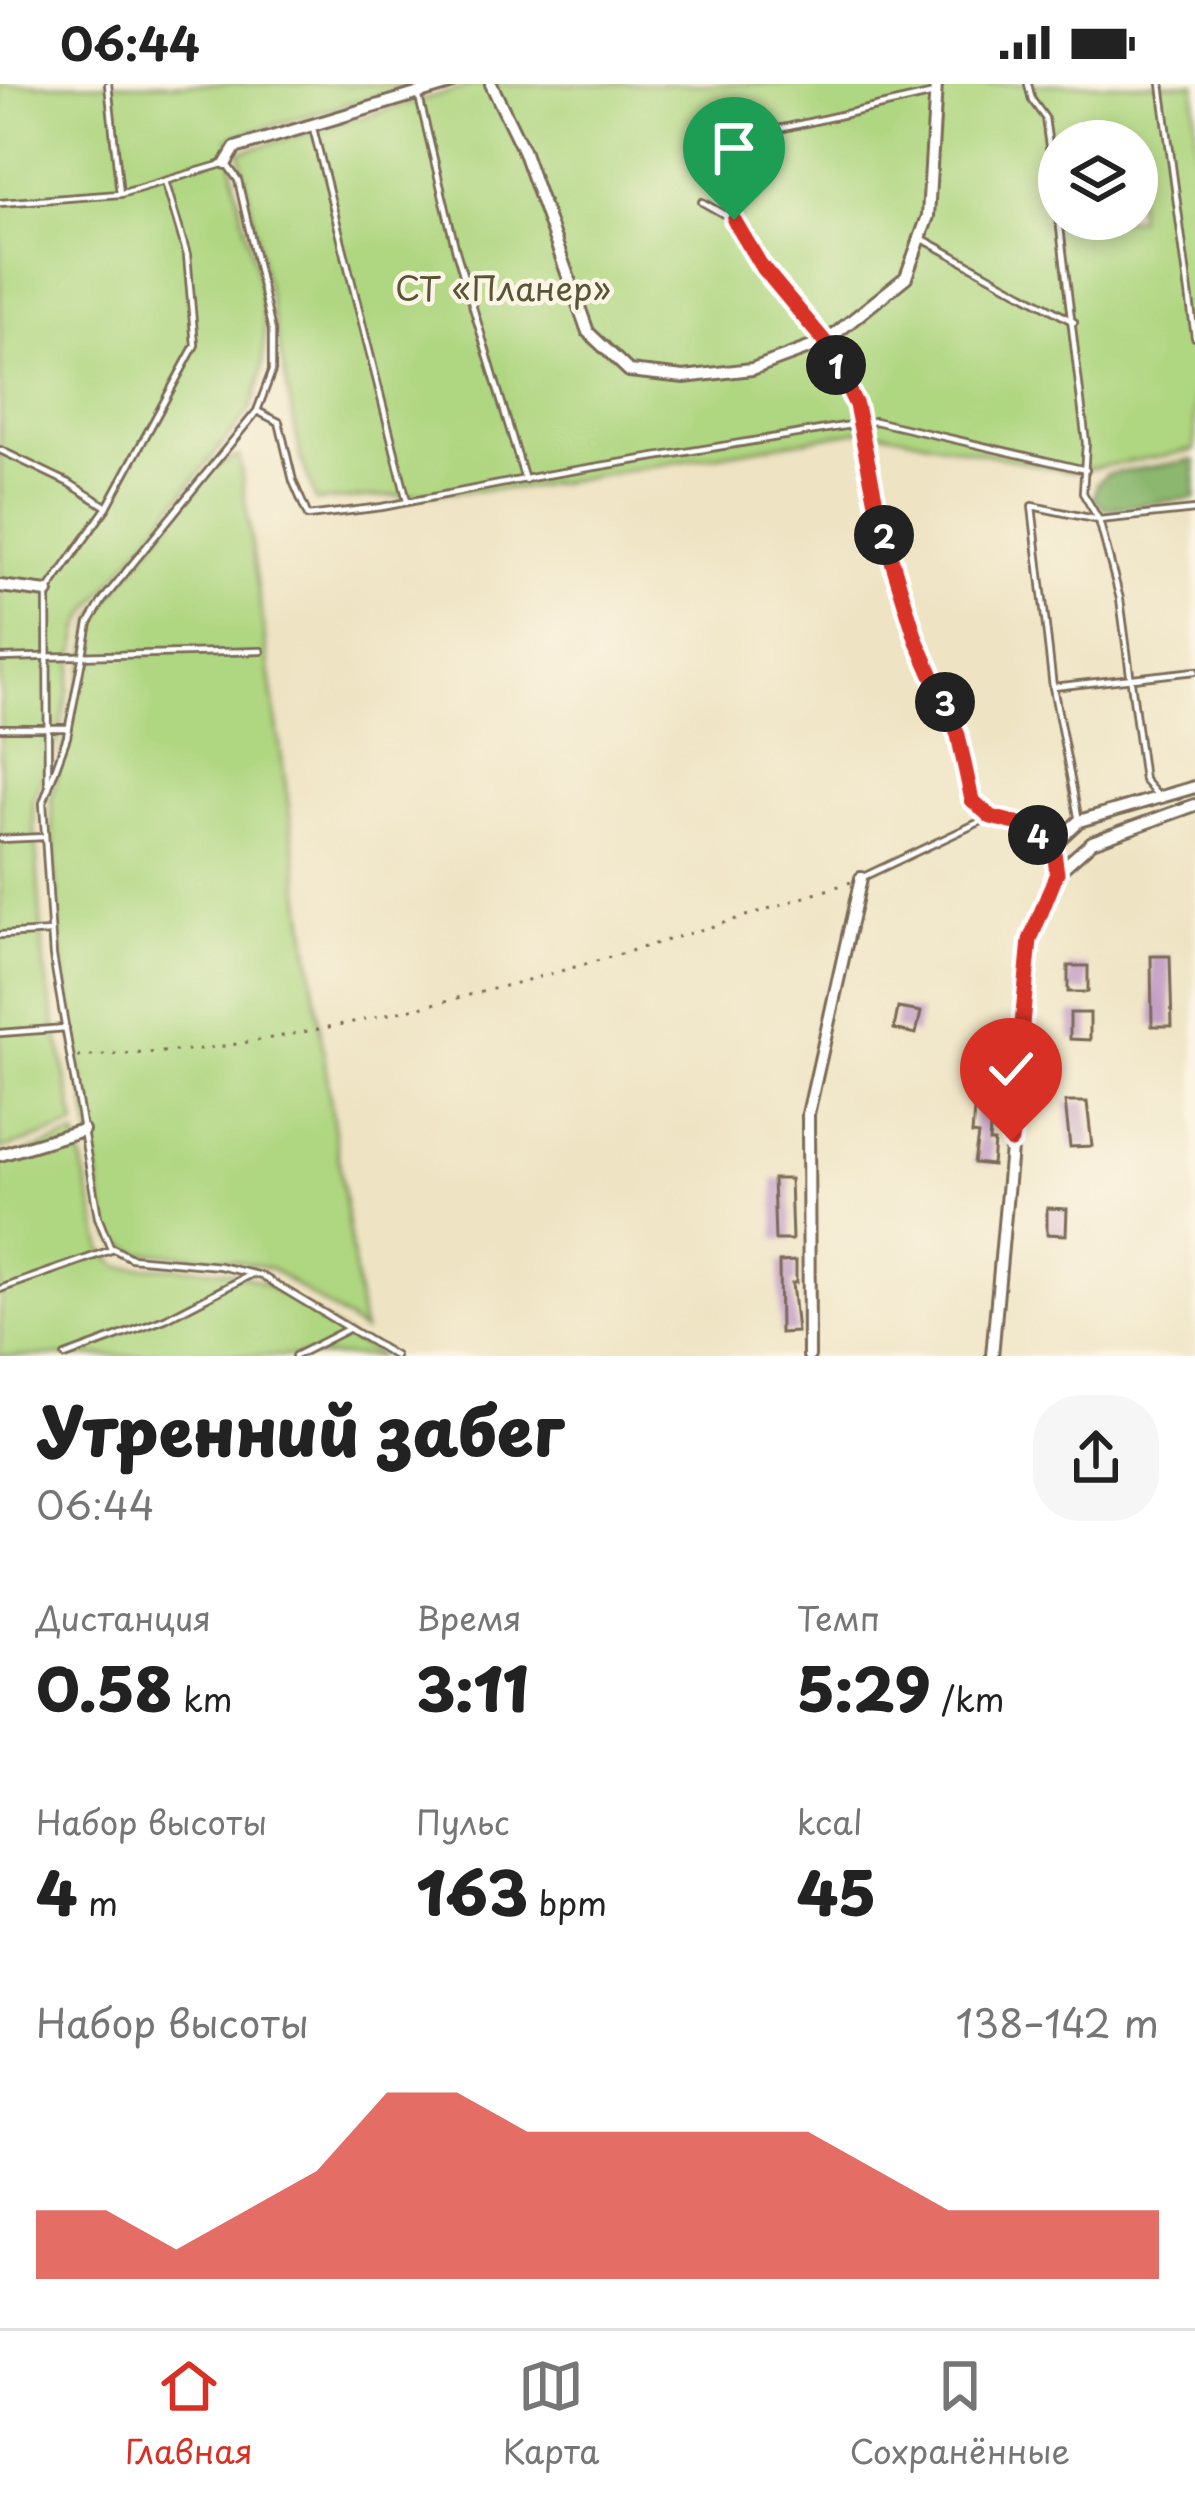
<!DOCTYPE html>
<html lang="ru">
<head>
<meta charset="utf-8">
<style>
  :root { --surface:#fff; --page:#f6f6f6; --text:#222; --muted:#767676; --line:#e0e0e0; --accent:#d93025 }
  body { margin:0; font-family:"Playpen Sans",sans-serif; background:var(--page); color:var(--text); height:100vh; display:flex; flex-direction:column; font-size:45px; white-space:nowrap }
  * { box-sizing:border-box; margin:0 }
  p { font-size:39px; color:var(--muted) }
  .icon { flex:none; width:66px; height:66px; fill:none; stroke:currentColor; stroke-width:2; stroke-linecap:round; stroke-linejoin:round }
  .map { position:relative; height:1272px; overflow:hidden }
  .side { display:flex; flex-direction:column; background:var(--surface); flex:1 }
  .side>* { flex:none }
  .tools { position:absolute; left:1038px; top:36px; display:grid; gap:24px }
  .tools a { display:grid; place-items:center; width:120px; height:120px; border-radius:50%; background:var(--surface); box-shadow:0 6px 18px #0003; font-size:60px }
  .pin { position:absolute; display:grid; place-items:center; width:102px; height:102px; color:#fff; margin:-123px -51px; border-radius:50% 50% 50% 0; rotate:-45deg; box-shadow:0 0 12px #0007 }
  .pin .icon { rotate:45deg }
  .km { position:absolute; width:60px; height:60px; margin:-30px; border-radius:50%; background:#222; color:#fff; font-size:33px; line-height:60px; text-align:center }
  .round { display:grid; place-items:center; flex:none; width:126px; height:126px; border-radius:48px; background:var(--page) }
  .head { display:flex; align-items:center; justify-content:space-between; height:204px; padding:0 36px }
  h1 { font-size:66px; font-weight:800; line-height:90px }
  .figures { display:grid; grid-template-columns:repeat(3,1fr); gap:18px; height:204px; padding:12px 36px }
  .figures div { display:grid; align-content:center }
  .figures b { font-size:60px; font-weight:800 }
  .figures small { font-size:33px; font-weight:400 }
  .figures p { font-size:33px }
  .chart { height:336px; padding:24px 36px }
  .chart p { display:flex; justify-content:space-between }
  .chart svg { width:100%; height:216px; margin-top:12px; fill:var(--accent); opacity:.7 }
  .status { display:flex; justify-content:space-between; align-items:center; height:84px; padding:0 60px; background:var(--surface); direction:ltr }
  .status svg { height:33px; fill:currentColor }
  .tab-bar { display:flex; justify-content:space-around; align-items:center; height:168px; border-top:3px solid var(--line); background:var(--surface); font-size:33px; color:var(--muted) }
  .tab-bar a { display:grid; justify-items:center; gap:6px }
  .tab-bar .active { color:var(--accent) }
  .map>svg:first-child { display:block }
  .green { fill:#afd680; stroke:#75804f; stroke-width:3; fill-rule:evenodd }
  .forest { fill:#8bb76e; stroke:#637046; stroke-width:3 }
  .building { fill:#bf97c2 }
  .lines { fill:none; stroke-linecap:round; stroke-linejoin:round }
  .lane-casing { stroke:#7a6b57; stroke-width:10 }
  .street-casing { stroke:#7a6b57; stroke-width:16 }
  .path { stroke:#7a6b57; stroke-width:3; stroke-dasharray:3 9; stroke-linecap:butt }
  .lane { stroke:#fff; stroke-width:4.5 }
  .street { stroke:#fff; stroke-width:10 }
  .route-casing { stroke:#fff; stroke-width:24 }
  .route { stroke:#d93025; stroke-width:15 }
  .labels { text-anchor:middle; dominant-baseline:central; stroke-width:9; stroke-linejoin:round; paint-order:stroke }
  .park-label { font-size:33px; fill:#585536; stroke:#fcf5e5 }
</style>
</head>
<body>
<div class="status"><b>06:44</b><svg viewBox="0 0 49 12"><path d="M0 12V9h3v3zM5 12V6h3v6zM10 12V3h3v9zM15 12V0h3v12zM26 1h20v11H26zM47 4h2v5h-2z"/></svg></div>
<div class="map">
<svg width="1195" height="1272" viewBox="0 0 1195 1272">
  <rect width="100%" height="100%" fill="#fcf5e5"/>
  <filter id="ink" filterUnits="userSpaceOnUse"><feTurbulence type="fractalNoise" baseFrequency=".00833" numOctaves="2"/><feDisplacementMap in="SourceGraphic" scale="24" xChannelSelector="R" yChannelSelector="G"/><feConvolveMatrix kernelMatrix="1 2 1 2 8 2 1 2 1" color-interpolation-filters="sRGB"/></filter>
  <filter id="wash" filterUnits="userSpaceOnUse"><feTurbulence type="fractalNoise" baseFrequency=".004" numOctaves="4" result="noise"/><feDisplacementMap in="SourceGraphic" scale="48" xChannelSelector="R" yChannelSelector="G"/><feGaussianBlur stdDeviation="2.7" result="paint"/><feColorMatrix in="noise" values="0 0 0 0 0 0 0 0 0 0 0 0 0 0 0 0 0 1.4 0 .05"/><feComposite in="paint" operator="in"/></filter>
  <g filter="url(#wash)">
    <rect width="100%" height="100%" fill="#eee3c2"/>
    <g class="green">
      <path d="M0 0H417L229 54C235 147 291 236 249 327L88 528 80 545 59 653 33 717 44 882 76 1042 0 1066Z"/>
      <path d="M477 0H1195V366L1071 388 869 345 532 403 316 417 301 373 240 68ZM1059 57H1137V135H1059Z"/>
      <polygon points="239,372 363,1247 270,1184 222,1174 139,1168 114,1156 103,1125 60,861 51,716 95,532 215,381"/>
      <path d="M76 1052 103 1166 119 1183C152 1184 214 1181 242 1191 293 1209 332 1247 380 1272H0V1077Z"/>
    </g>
    <polygon class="forest" points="1195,376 1195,414 1106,425 1094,415 1097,399 1107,390"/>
    <g id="blocks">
      <g class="building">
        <polygon points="1151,872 1170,872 1172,942 1152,942"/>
        <rect x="1068" y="882" width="20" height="26"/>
        <polygon points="898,924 921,928 916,950 894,945"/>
        <polygon points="1070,929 1090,929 1090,956 1070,955"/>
        <polygon points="977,990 994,992 989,1058 994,1058 992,1081 974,1079 978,1051 972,1050"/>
        <polygon points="1065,1018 1087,1018 1092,1062 1070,1063"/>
        <polygon points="773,1095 790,1095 792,1156 775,1156"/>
        <polygon points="1047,1124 1067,1125 1066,1151 1047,1150"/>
        <polygon points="796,1177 796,1199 792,1199 797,1248 780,1249 779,1178"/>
      </g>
    </g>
  </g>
  <g filter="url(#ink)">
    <use href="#blocks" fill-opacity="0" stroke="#7a6b57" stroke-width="3"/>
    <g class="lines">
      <g class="lane-casing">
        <g id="lane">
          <polyline points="108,0 120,110"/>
          <polyline points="1028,0 1032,16 1045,34 1059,132"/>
          <polyline points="1161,0 1195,253"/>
          <polyline points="418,9 456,167 525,396"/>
          <polyline points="313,44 407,417"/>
          <polyline points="770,47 934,10"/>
          <polyline points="702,118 734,136 760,180 823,256"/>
          <polyline points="0,119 120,110 226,79 238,96 272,247 272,287 257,327 103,516 89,539 67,653 43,719 53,872 98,1133 110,1163 131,1174 220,1182 262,1192 395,1272"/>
          <polyline points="1059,135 1086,359 1083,409 1099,436 1120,515 1144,696 1159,713"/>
          <polyline points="921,154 1074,238"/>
          <polyline points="259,328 279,338 293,397 308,432 382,423 546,391 875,337 1086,386"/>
          <polyline points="0,366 69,399 107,423"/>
          <polyline points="1195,426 1099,436 1032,422 1053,603 1195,587"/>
          <polyline points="0,574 261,567"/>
          <polyline points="1053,603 1078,732"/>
          <polyline points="0,644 69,644"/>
          <polyline points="48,698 47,508 107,423 195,261 187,171 165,97"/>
          <polyline points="0,755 45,753"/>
          <polyline points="861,794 986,735"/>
          <polyline points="0,851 51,848"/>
          <polyline points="0,949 66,944"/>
          <polyline points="0,1205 114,1165"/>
          <polyline points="65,1272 165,1235 252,1190"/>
          <polyline points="295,1272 348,1245"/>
        </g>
      </g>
      <g class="street-casing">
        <g id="street">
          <polyline points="491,0 523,66 588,248 629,287 684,293 752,285 825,258 906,193 928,132 936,0"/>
          <polyline points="226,79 235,64 450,0"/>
          <polyline points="825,258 856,321 880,438 915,555 958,651 972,716 991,733 1023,741 1053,761"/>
          <polyline points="0,502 47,508"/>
          <polyline points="1057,789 1053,761 1079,737 1195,703"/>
          <polyline points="0,1071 83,1046"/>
          <polyline points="809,1272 808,1030 861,794"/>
          <polyline points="992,1272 1030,857 1057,789 1092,758 1195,721"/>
        </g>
      </g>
      <path class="path" d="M78 973C126 969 176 969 224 962 437 928 647 865 851 798"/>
      <use href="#lane" class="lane"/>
      <use href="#street" class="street"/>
    </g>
  </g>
  <g class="lines" filter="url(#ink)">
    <g class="route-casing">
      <polyline id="route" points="734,136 760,180 825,258 856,321 880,438 916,555 958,651 972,716 991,733 1023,741 1053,761 1057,789 1030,856 1011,1057"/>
    </g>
    <use href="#route" class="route"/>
  </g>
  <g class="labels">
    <g class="park-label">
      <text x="503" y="203">СТ «Планер»</text>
    </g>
  </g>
</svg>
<div class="tools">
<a><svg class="icon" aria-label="layers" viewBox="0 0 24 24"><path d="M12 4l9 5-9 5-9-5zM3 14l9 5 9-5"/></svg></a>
</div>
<div class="pin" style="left:734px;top:136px;background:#1e9e55"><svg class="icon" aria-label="arrive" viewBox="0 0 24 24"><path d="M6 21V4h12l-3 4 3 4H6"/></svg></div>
<div class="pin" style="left:1011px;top:1057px;background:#d93025"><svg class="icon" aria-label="check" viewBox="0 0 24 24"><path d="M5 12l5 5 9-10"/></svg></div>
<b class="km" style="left:836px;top:281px">1</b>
<b class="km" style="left:884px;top:451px">2</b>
<b class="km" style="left:945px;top:618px">3</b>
<b class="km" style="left:1038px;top:751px">4</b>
</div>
<section class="side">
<div class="head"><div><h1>Утренний забег</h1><p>06:44</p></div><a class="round"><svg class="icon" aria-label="share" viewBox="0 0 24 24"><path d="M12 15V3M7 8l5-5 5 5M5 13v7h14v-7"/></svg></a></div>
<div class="figures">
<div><p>Дистанция</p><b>0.58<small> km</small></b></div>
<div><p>Время</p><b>3:11</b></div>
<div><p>Темп</p><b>5:29<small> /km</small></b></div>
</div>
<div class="figures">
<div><p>Набор высоты</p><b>4<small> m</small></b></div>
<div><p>Пульс</p><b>163<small> bpm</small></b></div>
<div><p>kcal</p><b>45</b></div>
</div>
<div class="chart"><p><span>Набор высоты</span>138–142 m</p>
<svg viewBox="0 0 160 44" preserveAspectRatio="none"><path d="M0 44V30L10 30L20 38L30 30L40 22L50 6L60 6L70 14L80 14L90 14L100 14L110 14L120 22L130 30L140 30L150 30L160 30V44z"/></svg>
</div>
</section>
<nav class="tab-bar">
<a class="active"><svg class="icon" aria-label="home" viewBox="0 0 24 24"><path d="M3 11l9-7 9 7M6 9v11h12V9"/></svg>Главная</a>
<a><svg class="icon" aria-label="map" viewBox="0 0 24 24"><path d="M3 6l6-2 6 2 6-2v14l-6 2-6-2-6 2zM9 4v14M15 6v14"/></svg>Карта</a>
<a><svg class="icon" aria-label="saved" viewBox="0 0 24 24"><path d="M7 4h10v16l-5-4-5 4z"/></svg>Сохранённые</a>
</nav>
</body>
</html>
